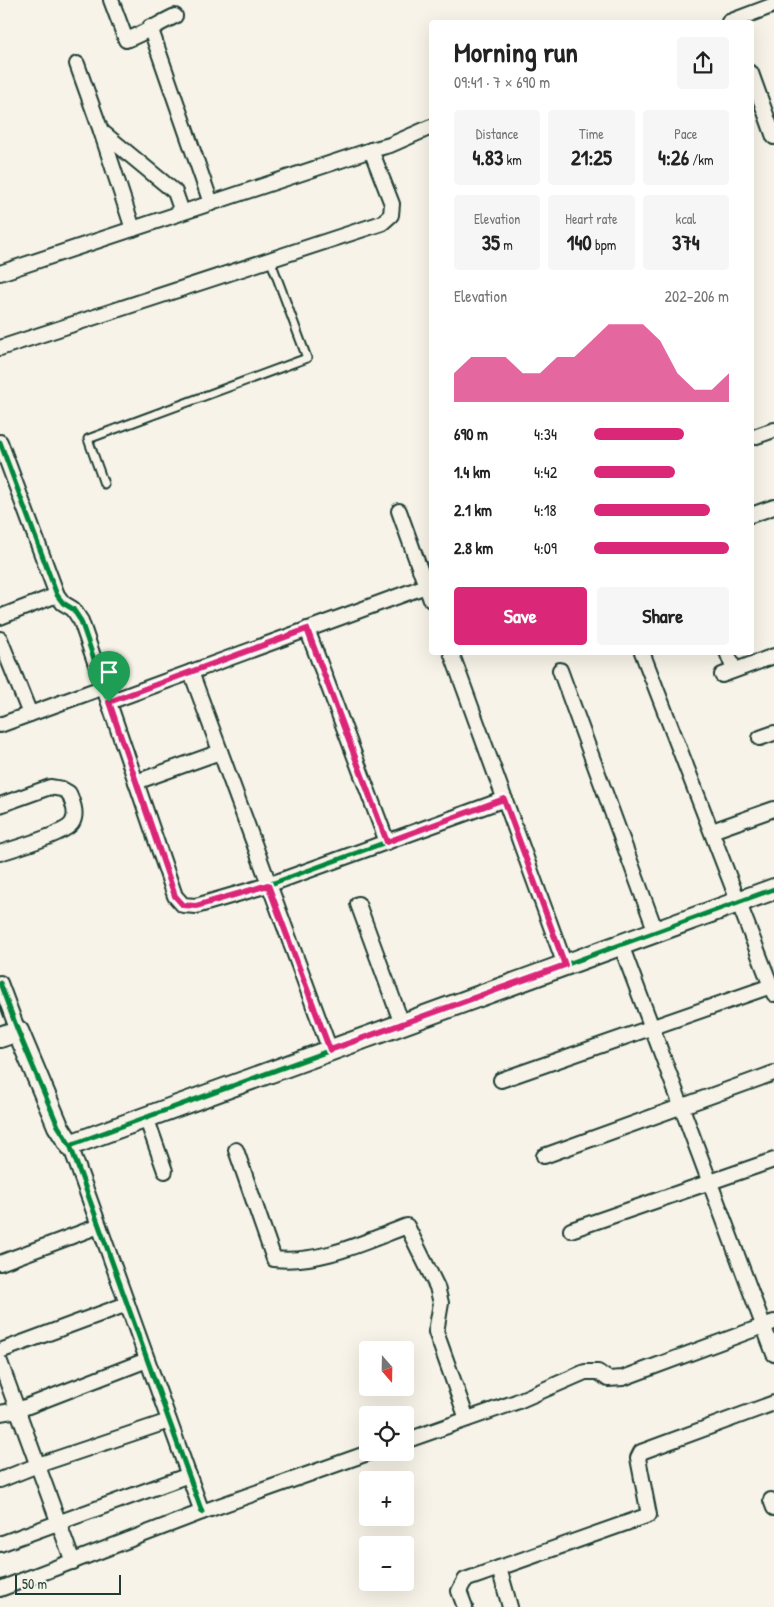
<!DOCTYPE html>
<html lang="en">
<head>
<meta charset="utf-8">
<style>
  :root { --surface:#fff; --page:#f6f6f6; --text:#222; --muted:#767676; --accent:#db2777 }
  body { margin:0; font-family:"Patrick Hand",sans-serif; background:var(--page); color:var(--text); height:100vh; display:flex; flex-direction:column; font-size:19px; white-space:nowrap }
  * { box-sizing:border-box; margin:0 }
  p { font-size:16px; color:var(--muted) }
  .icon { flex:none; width:28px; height:28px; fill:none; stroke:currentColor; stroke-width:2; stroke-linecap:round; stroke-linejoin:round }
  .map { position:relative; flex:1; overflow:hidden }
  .panel { position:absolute; left:429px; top:20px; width:325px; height:635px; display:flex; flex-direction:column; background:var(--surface); border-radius:5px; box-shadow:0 5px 20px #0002 }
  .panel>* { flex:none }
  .needle { width:32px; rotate:160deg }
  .fabs { position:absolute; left:359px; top:1341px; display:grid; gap:10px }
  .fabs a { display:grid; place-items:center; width:55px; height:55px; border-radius:5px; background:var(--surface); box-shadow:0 5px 20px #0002; font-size:25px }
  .scale { position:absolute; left:15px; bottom:12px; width:106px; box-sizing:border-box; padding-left:5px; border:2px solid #1f3d34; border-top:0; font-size:14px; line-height:18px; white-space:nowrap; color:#1f3d34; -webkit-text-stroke:4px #f7f3e8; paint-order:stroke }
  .pin { position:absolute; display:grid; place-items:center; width:42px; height:42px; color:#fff; margin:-51px -21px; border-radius:50% 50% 50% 0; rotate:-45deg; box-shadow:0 0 5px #0007 }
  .pin .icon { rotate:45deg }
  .round { display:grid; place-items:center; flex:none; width:52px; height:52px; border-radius:5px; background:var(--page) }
  .headline { display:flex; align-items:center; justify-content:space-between; height:85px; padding:0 25px }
  h1 { font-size:28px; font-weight:800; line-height:38px }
  .metrics { display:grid; grid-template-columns:repeat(3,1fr); gap:8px; height:85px; padding:5px 25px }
  .metrics div { display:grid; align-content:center; border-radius:5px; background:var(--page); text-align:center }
  .metrics b { font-size:21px; font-weight:800 }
  .metrics small { font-size:14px; font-weight:400 }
  .metrics p { font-size:14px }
  .chart { height:140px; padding:10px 25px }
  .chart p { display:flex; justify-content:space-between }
  .chart svg { width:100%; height:90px; margin-top:5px; fill:var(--accent); opacity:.7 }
  .cta { display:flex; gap:10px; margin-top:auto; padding:10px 25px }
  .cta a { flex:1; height:58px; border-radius:5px; background:var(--accent); color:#fff; font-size:20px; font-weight:800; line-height:58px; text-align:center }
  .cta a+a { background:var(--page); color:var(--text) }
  ul { padding:0 25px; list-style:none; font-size:16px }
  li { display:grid; grid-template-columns:80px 60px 1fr; align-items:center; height:38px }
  li i { height:12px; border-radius:6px; background:var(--accent) }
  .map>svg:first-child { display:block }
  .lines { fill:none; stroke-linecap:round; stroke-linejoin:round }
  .lane-casing { stroke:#1f3d34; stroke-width:11 }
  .street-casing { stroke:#1f3d34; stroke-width:18 }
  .secondary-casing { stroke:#1f3d34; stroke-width:24 }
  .lane { stroke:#f7f3e8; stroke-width:7 }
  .street { stroke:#f7f3e8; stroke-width:14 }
  .secondary { stroke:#f7f3e8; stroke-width:20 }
  .cycleway-casing { stroke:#f7f3e8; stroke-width:8 }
  .cycleway { stroke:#00873e; stroke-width:5 }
  .route-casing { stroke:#fff; stroke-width:10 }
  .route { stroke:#db2777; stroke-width:6 }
</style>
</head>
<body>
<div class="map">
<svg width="774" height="1607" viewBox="0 0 774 1607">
  <rect width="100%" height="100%" fill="#f7f3e8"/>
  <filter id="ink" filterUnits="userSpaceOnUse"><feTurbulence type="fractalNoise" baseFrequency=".02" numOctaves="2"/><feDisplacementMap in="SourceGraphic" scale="10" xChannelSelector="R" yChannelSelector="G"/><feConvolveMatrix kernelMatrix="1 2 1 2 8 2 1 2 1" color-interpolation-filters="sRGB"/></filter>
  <g filter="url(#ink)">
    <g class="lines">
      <g class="lane-casing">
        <polyline id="lane" points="104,484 88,439 307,358 270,259"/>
      </g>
      <g class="street-casing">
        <g id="street">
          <path d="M111 0 126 40C143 34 158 24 175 16"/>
          <polyline points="729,22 774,5"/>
          <polyline points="150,27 211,203"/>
          <polyline points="77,64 101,131 133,229"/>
          <polyline points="751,73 774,137"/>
          <polyline points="101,131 175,192 182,212"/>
          <polyline points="0,273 371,150"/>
          <polyline points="0,348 382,223 391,215 392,204 371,150 390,145 431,127"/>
          <polyline points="751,438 774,430"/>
          <polyline points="0,442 57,595 63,603 73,609 81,621 175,896 183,905 196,906 268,885 505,799"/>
          <polyline points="399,511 431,600"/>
          <polyline points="751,515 774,507"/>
          <polyline points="0,617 57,595"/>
          <polyline points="307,629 387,842"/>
          <polyline points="0,639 30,714"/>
          <polyline points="451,652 565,965"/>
          <polyline points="642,652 774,994"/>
          <polyline points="727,652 734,670"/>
          <polyline points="560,670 656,932"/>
          <polyline points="191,672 330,1050"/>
          <polyline points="722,675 774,656"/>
          <polyline points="109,702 426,586"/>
          <polyline points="0,725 104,687"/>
          <polyline points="760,738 774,733"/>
          <polyline points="136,782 220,752"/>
          <path d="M0 805 50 787 62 789 69 793C72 802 78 813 72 823 65 834 15 848 0 853"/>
          <polyline points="712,831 774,809"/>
          <polyline points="358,904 402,1024"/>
          <polyline points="621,945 774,1354"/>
          <polyline points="0,983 18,1031"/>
          <polyline points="501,1080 771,986"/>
          <polyline points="146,1117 165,1171"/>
          <polyline points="70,1145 202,1512"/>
          <path d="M236 1150 274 1259C320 1264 364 1242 407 1226L437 1287 441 1303 436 1332 467 1419"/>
          <polyline points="544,1156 774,1073"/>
          <polyline points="571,1230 774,1160"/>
          <polyline points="0,1263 99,1226"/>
          <polyline points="0,1351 127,1304"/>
          <polyline points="0,1362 73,1562"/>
          <polyline points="0,1413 18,1410 147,1360"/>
          <polyline points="405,1441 516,1402 585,1372 598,1372 608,1379 623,1378 774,1322"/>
          <polyline points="0,1480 38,1465 169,1421"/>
          <polyline points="771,1500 774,1508"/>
          <polyline points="0,1544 189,1475"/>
          <polyline points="499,1568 510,1607"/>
          <polyline points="0,1589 202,1512 371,1452"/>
          <polyline points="465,1607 459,1591 465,1580 649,1515 638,1458 641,1452 774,1403"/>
        </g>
      </g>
      <g class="secondary-casing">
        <polyline id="secondary" points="0,1037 18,1031 58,1126 70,1145 774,889"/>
      </g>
      <use href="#lane" class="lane"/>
      <use href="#street" class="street"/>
      <use href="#secondary" class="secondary"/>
      <g class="cycleway-casing">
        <g id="cycleway">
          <polyline points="0,442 57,595 63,603 73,609 81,621 175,896 183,905 196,906 268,885 505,799"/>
          <polyline points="0,983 18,1031 58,1126 70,1145 202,1512"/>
          <polyline points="70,1145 774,889"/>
        </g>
      </g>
      <use href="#cycleway" class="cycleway"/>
    </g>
  </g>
  <g class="lines" filter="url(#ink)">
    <g class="route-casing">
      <polygon id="route" points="307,629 387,842 504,799 565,965 330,1050 268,885 196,906 183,905 175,896 109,702"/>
    </g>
    <use href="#route" class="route"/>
  </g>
</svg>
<div class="fabs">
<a><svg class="needle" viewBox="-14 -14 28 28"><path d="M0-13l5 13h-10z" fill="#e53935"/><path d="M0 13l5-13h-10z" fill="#767676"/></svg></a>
<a><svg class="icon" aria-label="locate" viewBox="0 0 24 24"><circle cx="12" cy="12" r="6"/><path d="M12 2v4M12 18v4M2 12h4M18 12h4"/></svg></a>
<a>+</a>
<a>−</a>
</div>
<div class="scale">50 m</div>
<div class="pin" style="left:109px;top:702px;background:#1e9e55"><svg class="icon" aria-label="arrive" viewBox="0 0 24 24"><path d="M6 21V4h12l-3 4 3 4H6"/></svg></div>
<section class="panel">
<div class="headline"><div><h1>Morning run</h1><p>09:41 · 7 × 690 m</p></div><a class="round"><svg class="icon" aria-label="share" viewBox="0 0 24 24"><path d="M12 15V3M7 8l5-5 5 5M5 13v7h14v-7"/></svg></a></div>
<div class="metrics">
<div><p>Distance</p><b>4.83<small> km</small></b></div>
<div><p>Time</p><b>21:25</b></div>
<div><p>Pace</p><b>4:26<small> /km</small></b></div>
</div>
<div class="metrics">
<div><p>Elevation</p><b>35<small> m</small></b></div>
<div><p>Heart rate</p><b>140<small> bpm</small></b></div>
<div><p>kcal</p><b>374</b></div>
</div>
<div class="chart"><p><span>Elevation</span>202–206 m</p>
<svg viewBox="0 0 160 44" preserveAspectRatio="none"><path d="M0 44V30L10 22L20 22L30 22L40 30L50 30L60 22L70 22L80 14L90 6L100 6L110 6L120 14L130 30L140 38L150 38L160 30V44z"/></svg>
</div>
<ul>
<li><b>690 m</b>4:34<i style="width:67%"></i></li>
<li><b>1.4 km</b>4:42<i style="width:60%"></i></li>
<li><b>2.1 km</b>4:18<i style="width:86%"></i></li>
<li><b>2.8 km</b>4:09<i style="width:100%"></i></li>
</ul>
<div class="cta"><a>Save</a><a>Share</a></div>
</section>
</div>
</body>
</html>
